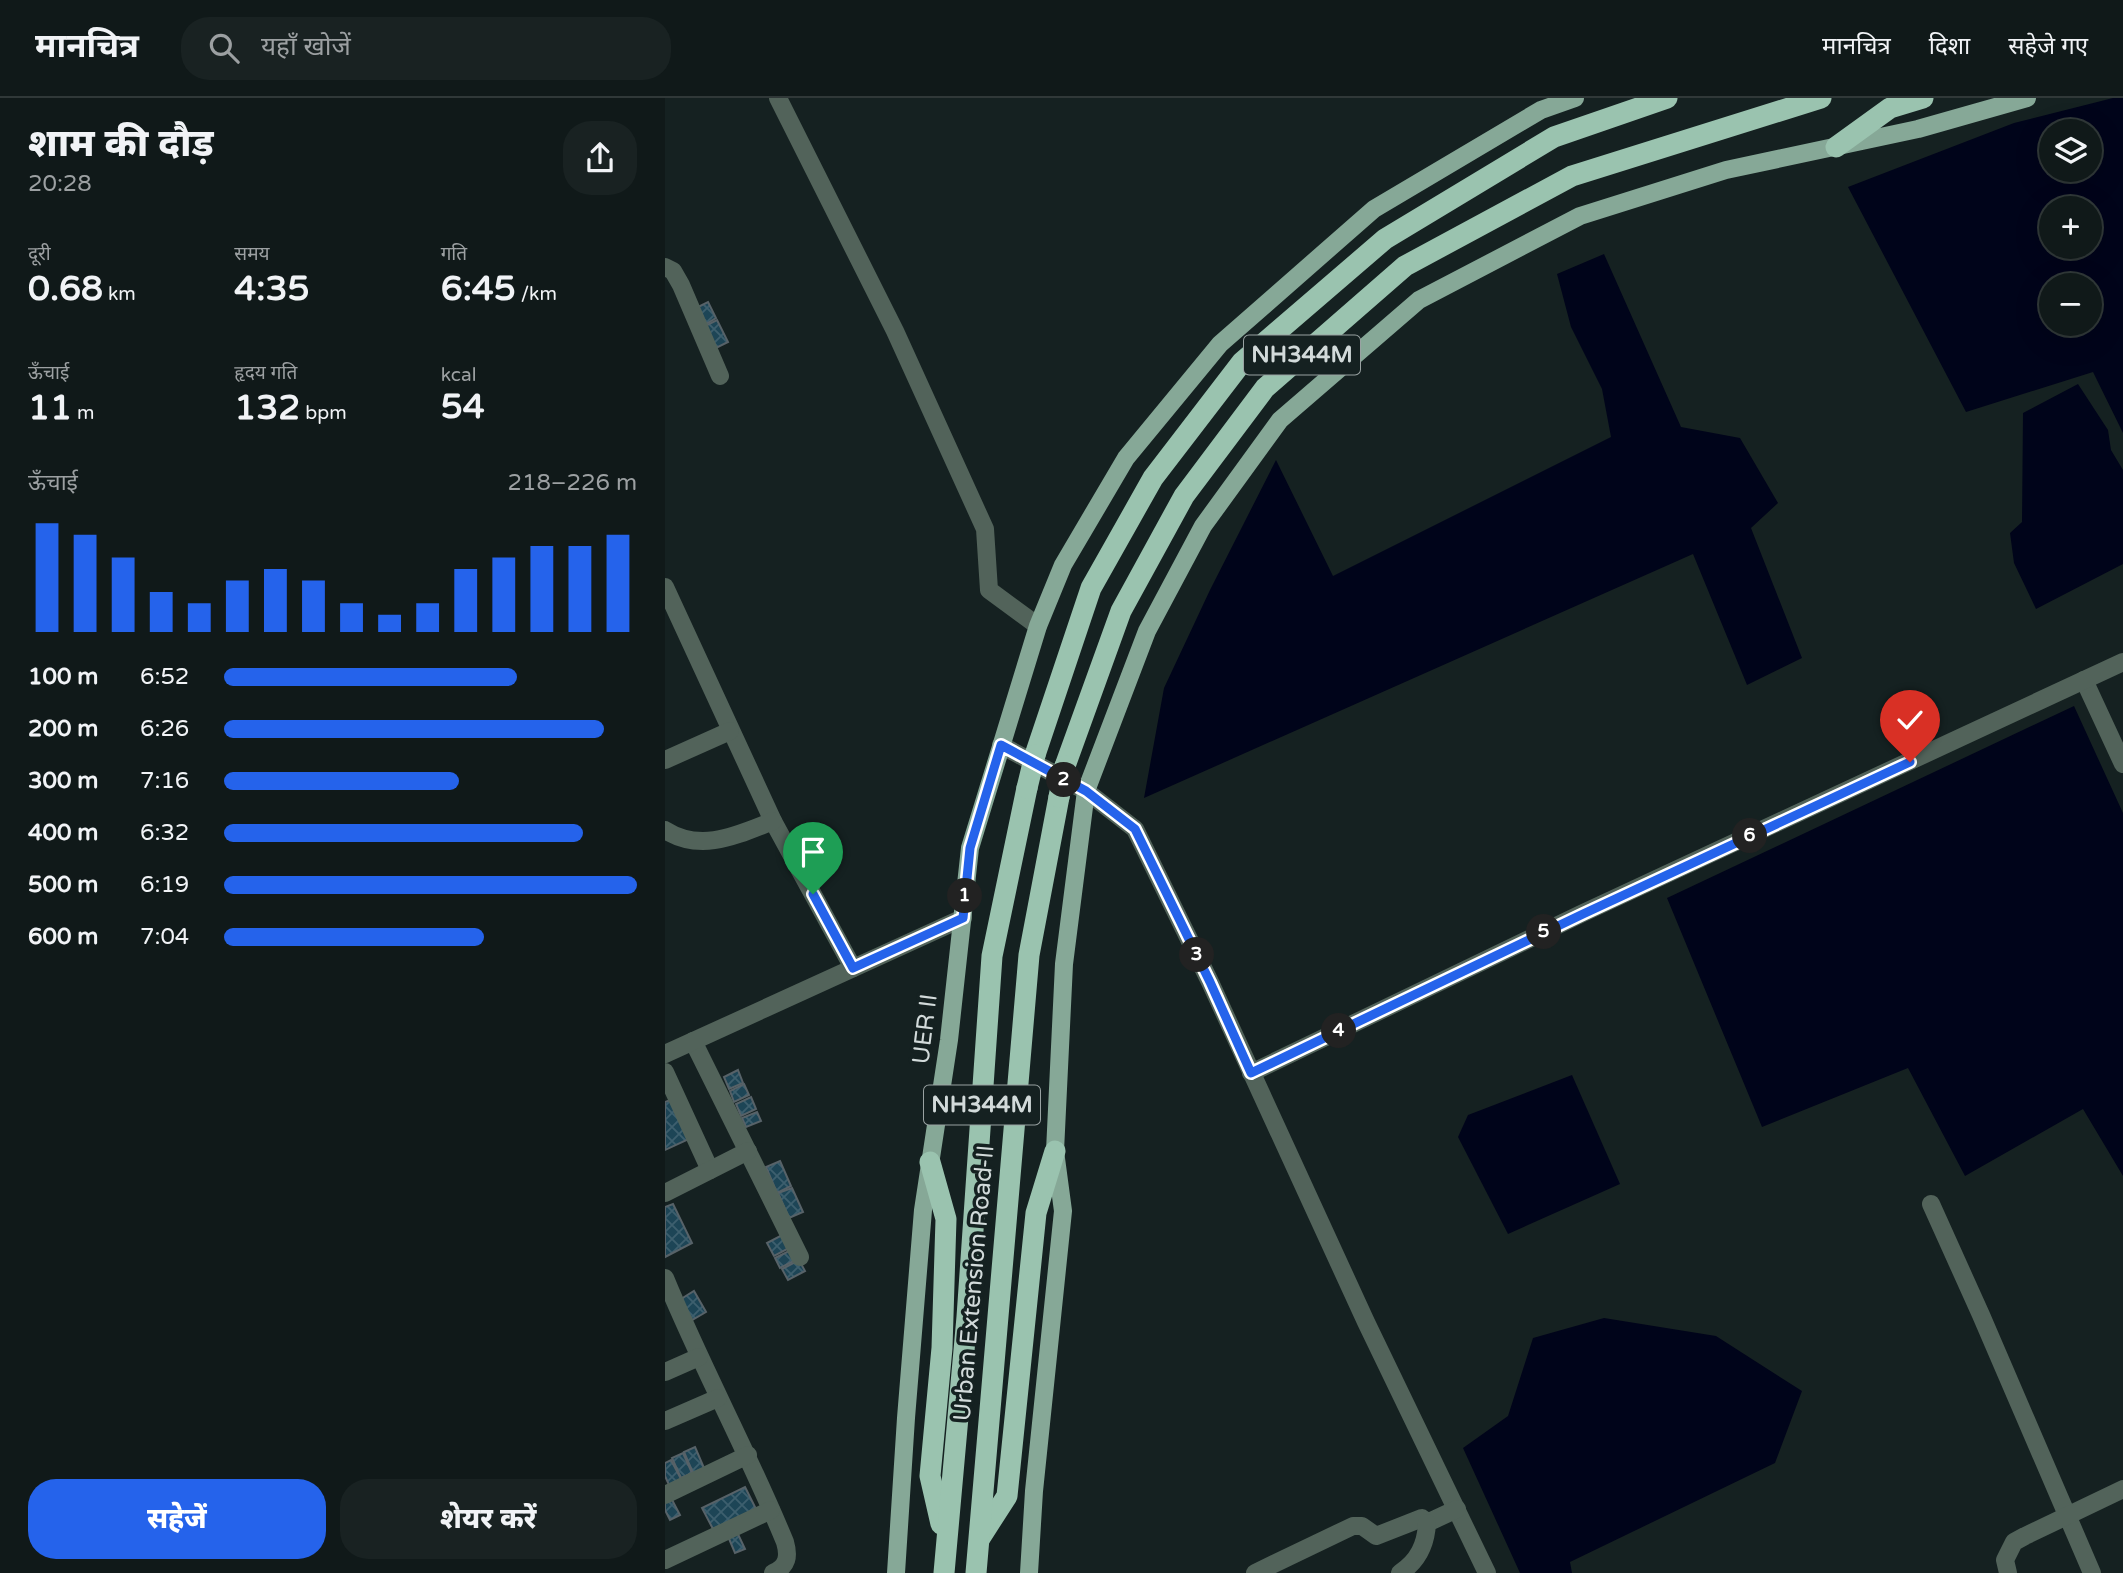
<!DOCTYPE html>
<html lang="hi">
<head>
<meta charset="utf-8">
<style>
  :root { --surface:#101919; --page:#192222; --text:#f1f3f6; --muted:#9ca0a2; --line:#303838; --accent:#2563eb }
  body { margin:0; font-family:"Varela Round","Noto Sans Devanagari",sans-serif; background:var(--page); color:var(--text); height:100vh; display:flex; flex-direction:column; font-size:26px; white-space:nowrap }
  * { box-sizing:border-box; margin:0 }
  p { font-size:23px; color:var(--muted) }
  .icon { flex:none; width:38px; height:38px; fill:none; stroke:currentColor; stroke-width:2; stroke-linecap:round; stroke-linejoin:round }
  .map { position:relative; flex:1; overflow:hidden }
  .details { display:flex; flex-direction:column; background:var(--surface); width:665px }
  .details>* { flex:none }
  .controls { position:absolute; left:1374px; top:21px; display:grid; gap:14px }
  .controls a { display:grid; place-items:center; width:63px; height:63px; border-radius:50%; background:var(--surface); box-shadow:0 7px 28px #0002,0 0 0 2px var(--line); font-size:35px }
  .pin { position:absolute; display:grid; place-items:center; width:60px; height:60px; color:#fff; margin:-72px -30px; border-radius:50% 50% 50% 0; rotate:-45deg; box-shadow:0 0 7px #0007 }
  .pin .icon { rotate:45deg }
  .km { position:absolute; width:35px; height:35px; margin:-18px; border-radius:50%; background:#222; color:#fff; font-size:19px; line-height:35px; text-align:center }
  .round { display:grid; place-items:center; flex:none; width:74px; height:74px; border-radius:28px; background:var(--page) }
  .summary { display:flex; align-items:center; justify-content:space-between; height:119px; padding:0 28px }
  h1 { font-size:38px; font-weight:800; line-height:52px }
  .figures { display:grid; grid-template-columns:repeat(3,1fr); gap:10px; height:119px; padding:7px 28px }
  .figures div { display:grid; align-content:center }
  .figures b { font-size:35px; font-weight:800 }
  .figures small { font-size:19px; font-weight:400 }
  .figures p { font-size:19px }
  .chart { height:196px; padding:14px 28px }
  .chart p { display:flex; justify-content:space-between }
  .chart svg { width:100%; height:126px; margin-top:7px; stroke:var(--accent); stroke-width:6 }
  .button { display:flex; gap:14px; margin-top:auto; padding:14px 28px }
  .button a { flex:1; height:80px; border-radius:28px; background:var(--accent); color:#fff; font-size:28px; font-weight:800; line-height:80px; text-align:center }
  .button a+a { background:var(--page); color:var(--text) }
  ul { padding:0 28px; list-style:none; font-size:23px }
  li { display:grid; grid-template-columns:112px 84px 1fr; align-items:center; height:52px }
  li i { height:18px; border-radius:9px; background:var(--accent) }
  header { display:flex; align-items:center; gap:42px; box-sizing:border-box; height:98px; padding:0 35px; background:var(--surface); border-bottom:2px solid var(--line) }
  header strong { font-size:33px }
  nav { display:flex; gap:38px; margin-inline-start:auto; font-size:24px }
  .search { width:490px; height:63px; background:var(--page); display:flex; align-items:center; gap:18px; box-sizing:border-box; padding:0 24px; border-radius:28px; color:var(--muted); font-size:26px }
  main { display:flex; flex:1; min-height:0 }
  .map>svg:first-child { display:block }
  .water { fill:#00041a; fill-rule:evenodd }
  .building { fill:url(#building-cross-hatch); stroke:#576268; stroke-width:2 }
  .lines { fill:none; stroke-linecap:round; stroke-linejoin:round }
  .minor { stroke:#52635a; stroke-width:18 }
  .major { stroke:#86a897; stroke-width:18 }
  .highway { stroke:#9ac3af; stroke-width:21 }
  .highway-bridge { stroke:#9ac3af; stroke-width:21 }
  .route-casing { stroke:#fff; stroke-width:14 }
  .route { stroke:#2563eb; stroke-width:9 }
  .labels { text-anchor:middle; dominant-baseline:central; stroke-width:7; stroke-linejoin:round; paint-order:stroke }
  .shield { fill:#152121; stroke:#99a2a2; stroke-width:2 }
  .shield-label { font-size:23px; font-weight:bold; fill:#d2dada }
  .street-label { font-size:24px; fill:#d2dada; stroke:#152121 }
</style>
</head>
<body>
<header>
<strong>मानचित्र</strong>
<div class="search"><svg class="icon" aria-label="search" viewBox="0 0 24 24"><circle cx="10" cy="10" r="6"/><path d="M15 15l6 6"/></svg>यहाँ खोजें</div>
<nav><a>मानचित्र</a><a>दिशा</a><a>सहेजे गए</a></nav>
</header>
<main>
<section class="details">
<div class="summary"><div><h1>शाम की दौड़</h1><p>20:28</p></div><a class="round"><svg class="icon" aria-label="share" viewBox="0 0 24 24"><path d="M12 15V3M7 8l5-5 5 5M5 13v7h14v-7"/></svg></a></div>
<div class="figures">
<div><p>दूरी</p><b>0.68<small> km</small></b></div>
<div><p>समय</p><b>4:35</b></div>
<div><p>गति</p><b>6:45<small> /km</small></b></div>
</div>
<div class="figures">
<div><p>ऊँचाई</p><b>11<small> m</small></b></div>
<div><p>हृदय गति</p><b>132<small> bpm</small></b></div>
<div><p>kcal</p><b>54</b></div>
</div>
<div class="chart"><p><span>ऊँचाई</span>218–226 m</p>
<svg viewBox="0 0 160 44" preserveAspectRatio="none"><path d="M5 44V6M15 44V10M25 44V18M35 44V30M45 44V34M55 44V26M65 44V22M75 44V26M85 44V34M95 44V38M105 44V34M115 44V22M125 44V18M135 44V14M145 44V14M155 44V10"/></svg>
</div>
<ul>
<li><b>100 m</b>6:52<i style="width:71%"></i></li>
<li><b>200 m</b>6:26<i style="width:92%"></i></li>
<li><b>300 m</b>7:16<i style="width:57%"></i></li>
<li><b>400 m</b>6:32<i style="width:87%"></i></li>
<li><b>500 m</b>6:19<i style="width:100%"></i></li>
<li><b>600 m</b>7:04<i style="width:63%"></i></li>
</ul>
<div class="button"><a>सहेजें</a><a>शेयर करें</a></div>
</section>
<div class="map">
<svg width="1458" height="1475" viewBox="0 0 1458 1475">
  <defs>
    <pattern id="building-cross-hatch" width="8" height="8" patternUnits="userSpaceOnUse" patternTransform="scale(1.75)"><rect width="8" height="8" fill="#1d4556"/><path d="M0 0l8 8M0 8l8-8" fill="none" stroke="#3d5f6e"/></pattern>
  </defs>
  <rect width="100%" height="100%" fill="#152121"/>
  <g class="water">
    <path d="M1448 0H1458V335L1428 274 1301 314 1183 89 1349 25ZM1424 33V72H1386V33ZM1424 110V149H1386V110ZM1424 187V226H1386V187Z"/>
    <polygon points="939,156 1016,329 1075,340 1113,405 1086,430 1137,560 1082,587 1028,456 479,700 499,590 545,492 611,362 668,478 946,339 937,291 906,229 892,176"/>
    <polygon points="1413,286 1443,332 1446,352 1458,372 1458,466 1371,511 1349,465 1345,435 1357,424 1358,315"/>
    <polygon points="1409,608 1458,715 1458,1078 1418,1011 1300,1078 1243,970 1097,1029 1002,800"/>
    <polygon points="907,977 955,1086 843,1136 793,1039 803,1017"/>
    <polygon points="939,1220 1051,1238 1137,1293 1110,1365 905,1464 907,1475 855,1475 798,1350 843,1318 868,1240"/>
  </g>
  <g class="building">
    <polygon points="43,204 51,220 41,226 33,209"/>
    <polygon points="52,222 63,244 51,250 40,228"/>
    <polygon points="73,972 78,985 64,991 59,979"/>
    <polygon points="79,986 84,997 69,1004 65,993"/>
    <polygon points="86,999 91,1011 76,1018 71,1006"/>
    <polygon points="8,1001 26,1040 0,1052 0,1004"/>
    <polygon points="92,1014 96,1023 81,1029 77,1020"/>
    <polygon points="115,1063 126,1088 112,1095 101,1069"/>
    <polygon points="127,1090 138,1114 124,1120 113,1095"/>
    <polygon points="8,1106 27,1145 0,1159 0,1109"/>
    <polygon points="121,1135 128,1148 109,1158 102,1145"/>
    <polygon points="128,1151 133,1161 115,1170 110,1160"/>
    <polygon points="134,1162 140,1173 123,1182 117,1171"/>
    <polygon points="29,1193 41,1214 27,1222 16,1201"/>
    <polygon points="30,1349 39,1370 28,1375 19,1354"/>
    <polygon points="18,1355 27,1375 16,1380 7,1360"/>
    <polygon points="6,1362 16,1381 4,1387 0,1378 0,1365"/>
    <polygon points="80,1389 91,1411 48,1431 37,1410"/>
    <polygon points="4,1396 15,1417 5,1422 0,1412 0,1398"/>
    <polygon points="71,1432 80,1451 70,1455 62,1436"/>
  </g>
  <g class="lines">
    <g class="minor">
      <polyline points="113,0 230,233 320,431 324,492 373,528"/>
      <polyline points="0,169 8,173 16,187 55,278"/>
      <polyline points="0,489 108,723 188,870"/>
      <polyline points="1419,582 1458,666"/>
      <polyline points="336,647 421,693 470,731 545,884 701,1224 822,1475"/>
      <polyline points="0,662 65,633"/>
      <path d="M0 732C36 755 72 737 108 723"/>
      <polyline points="28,943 135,1159"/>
      <polyline points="0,956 298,820"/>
      <polyline points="0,974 45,1072"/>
      <polyline points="586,975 918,815 1458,564"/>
      <polyline points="0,1095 83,1053"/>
      <polyline points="1266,1106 1316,1217 1427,1475"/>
      <path d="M0 1180C37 1270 83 1354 120 1444 124 1458 123 1468 108 1475"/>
      <polyline points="0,1274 34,1259"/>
      <polyline points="0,1323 53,1300"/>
      <polyline points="0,1397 83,1357"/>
      <polyline points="0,1462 106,1412"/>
      <polyline points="590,1475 688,1428 697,1428 711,1438 757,1420 762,1425 792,1411"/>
      <path d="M735 1475C753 1463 761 1447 762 1425"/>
      <polyline points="1343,1475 1340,1462 1349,1444 1360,1438 1458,1391"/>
    </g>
    <g class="major">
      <polyline points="231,1475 241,1320 258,1112 284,942 305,750 373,528 398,467 461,360 555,246 709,111 876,12 910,0"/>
      <polyline points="364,1475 369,1393 398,1113 390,1053 399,866 421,693 482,533 538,428 615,322 754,202 915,118 1061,72 1253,31 1362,0"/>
    </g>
    <g class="highway">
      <polyline points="1171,49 1225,10 1258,0"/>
      <polyline points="370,657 426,490 488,380 577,264 720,141 889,39 1002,0"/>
      <polyline points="400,668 456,513 519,398 600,290 740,168 907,78 1156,0"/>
      <polyline points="265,1064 281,1121 277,1250 265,1378 276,1426"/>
      <polyline points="315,1440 342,1398 371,1115 390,1053"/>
      <polyline points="279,1475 302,1219 327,858 362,690"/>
      <polyline points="311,1475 364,857 394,699"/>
    </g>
    <g class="highway-bridge">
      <polyline points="362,690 370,657"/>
      <polyline points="394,699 400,668"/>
    </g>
  </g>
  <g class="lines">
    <g class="route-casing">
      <polyline id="route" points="148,796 188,870 298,820 305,750 336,647 421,693 470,731 545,884 586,975 918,816 1245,664"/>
    </g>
    <use href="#route" class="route"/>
  </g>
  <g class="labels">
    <g class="shield">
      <rect x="579" y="237.5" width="116" height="39" rx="5"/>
      <rect x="259" y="987.5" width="116" height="39" rx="5"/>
    </g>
    <g class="shield-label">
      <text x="637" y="257">NH344M</text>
      <text x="317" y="1007">NH344M</text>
    </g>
    <g class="street-label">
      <text transform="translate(260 931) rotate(-83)">UER II</text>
      <text transform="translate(309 1185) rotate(-85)">Urban Extension Road-II</text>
    </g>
  </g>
</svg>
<div class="controls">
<a><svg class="icon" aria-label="layers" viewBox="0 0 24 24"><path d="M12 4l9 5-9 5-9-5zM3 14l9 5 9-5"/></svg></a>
<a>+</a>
<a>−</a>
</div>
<div class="pin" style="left:148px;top:796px;background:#1e9e55"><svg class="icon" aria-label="arrive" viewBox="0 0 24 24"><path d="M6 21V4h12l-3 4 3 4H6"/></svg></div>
<div class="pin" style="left:1245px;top:664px;background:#d93025"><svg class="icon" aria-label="check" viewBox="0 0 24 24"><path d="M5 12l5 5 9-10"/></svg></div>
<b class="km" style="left:300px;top:798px">1</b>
<b class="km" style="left:399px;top:682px">2</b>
<b class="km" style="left:532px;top:857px">3</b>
<b class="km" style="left:674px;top:933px">4</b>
<b class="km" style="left:879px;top:834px">5</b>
<b class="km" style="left:1085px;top:738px">6</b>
</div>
</main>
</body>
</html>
